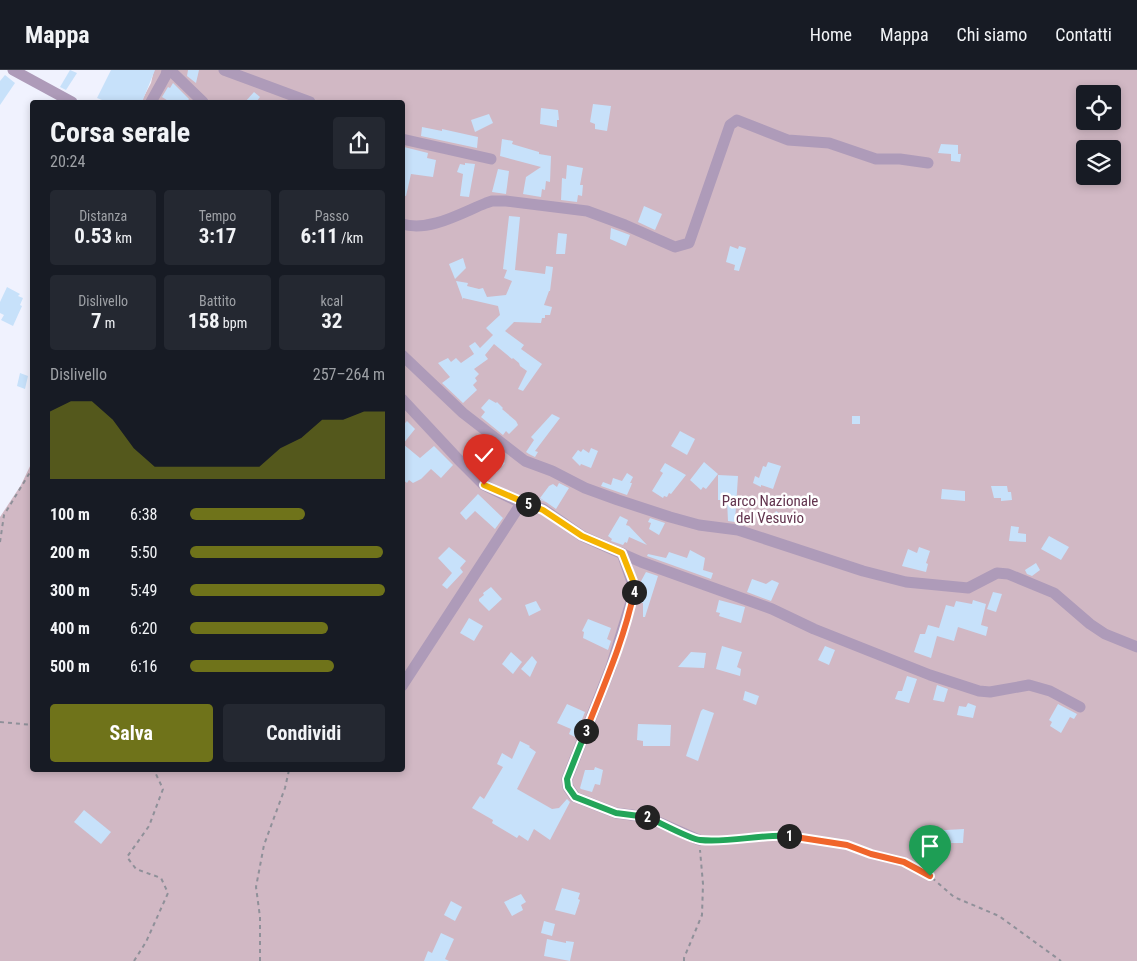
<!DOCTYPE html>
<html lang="it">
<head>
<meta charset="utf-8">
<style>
  :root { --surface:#171b24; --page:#242831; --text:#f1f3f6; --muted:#9ea1a6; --line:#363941; --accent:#6f731a }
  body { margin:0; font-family:"Roboto Condensed",sans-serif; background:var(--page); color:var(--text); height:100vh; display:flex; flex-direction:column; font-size:19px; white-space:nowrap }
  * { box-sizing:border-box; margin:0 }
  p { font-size:16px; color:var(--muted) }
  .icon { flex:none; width:28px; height:28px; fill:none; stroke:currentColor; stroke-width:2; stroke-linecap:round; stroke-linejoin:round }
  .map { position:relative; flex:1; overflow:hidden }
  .drawer { position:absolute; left:30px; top:30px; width:375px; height:672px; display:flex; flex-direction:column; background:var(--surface); border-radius:5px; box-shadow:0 2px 8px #0003 }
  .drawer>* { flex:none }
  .buttons { position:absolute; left:1076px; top:15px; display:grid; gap:10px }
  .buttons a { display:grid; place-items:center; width:45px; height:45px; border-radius:5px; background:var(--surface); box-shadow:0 2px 8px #0003; font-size:25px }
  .pin { position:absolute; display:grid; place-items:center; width:42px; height:42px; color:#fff; margin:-51px -21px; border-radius:50% 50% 50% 0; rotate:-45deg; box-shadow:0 0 5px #0007 }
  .pin .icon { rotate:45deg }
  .km { position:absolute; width:25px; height:25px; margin:-12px; border-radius:50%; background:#222; color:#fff; font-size:14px; line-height:25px; text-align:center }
  .round { display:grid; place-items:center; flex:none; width:52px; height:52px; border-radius:5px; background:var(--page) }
  .overview { display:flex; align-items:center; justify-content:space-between; height:85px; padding:0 20px }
  h1 { font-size:28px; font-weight:700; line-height:38px }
  .figures { display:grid; grid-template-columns:repeat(3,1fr); gap:8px; height:85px; padding:5px 20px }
  .figures div { display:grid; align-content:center; border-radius:5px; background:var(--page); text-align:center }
  .figures b { font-size:21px; font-weight:700 }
  .figures small { font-size:14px; font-weight:400 }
  .figures p { font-size:14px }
  .chart { height:140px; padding:10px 20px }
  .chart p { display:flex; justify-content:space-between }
  .chart svg { width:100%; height:90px; margin-top:5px; fill:var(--accent); opacity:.7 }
  .primary-button { display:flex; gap:10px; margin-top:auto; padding:10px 20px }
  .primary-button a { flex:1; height:58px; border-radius:5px; background:var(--accent); color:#fff; font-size:20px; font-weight:700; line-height:58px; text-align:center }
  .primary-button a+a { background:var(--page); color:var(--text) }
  ul { padding:0 20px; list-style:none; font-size:16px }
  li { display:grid; grid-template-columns:80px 60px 1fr; align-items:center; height:38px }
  li i { height:12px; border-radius:6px; background:var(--accent) }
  header { display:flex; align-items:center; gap:30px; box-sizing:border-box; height:70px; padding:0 25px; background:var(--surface); border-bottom:1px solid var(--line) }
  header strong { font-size:24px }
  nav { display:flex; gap:28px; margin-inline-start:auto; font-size:18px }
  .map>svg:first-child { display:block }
  .green { fill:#d1b8c4; fill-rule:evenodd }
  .building { fill:#c7e1fa }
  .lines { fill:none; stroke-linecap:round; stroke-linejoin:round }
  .path { stroke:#8f9099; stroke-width:2; stroke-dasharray:4 4; stroke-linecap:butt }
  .street { stroke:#ae9bb9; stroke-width:11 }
  .split-1-casing { stroke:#fff; stroke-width:10 }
  .split-2-casing { stroke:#fff; stroke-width:10 }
  .split-3-casing { stroke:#fff; stroke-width:10 }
  .split-4-casing { stroke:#fff; stroke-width:10 }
  .split-5-casing { stroke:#fff; stroke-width:10 }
  .split-6-casing { stroke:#fff; stroke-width:10 }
  .split-1 { stroke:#f0652b; stroke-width:6 }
  .split-2 { stroke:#22a559; stroke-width:6 }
  .split-3 { stroke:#22a559; stroke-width:6 }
  .split-4 { stroke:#f0652b; stroke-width:6 }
  .split-5 { stroke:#f5b400; stroke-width:6 }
  .split-6 { stroke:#f5b400; stroke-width:6 }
  .labels { text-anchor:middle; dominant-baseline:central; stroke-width:5; stroke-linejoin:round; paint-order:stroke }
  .park-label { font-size:15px; fill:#61334d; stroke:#fff }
</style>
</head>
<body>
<header>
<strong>Mappa</strong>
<nav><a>Home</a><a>Mappa</a><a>Chi siamo</a><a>Contatti</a></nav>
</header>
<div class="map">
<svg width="1137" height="891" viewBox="0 0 1137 891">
  <rect width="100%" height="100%" fill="#f0f2fe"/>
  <path class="green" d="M154 0H1137V891H0V447L21 415 32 392V700H402V32H141L151 13ZM1085 24H1112V51H1085ZM1085 79H1112V106H1085Z"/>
  <g class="building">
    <polygon points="70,0 77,3 66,20 60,17"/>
    <polygon points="111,0 155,0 142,32 107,32 97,28"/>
    <polygon points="188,0 199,0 196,13 187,6"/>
    <polygon points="5,5 15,13 0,35 0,11"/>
    <polygon points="173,13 189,29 187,32 170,32 162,27 168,17 170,18"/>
    <polygon points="254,22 260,27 256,32 245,32"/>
    <polygon points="593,34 611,36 607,61 595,59 595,54 590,52"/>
    <polygon points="541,38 558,40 559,50 557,50 557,57 540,54"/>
    <polygon points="489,44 493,53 475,62 471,50"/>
    <polygon points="422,57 442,61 442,59 478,67 477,78 421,66"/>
    <polygon points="502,69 513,71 512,74 539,82 539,84 551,86 550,112 546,111 545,120 542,119 541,127 523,124 526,107 541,97 500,86"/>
    <polygon points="941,74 958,75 958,84 961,84 960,92 951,91 951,84 938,83"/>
    <polygon points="404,77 428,83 427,88 436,90 433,107 411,104 406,126 402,125"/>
    <polygon points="465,93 475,94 469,127 460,126 463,104 457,102 460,94 465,95"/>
    <polygon points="567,95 583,98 580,115 583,115 582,126 578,125 577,132 561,130 562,108 566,109"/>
    <polygon points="498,99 509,101 506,124 492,122"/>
    <polygon points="644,136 662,144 655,160 638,152"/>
    <polygon points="509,146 520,147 515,200 545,204 546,196 553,197 550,221 549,221 544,235 552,237 550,245 545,245 545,248 542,248 541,253 514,252 505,261 524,275 521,279 542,294 523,321 518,319 527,301 520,296 519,293 513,288 512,289 494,274 485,285 488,289 474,299 479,304 475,308 477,311 473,315 477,320 463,333 442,313 450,307 438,293 448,288 451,292 456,288 461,293 474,284 469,276 475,272 480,278 493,265 486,258 500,245 498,236 463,228 463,230 456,211 468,213 467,216 479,219 483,218 487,227 506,225 512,211 504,208 507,200 503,199"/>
    <polygon points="611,158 630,165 626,176 610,169"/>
    <polygon points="558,163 567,164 565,184 556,184"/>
    <polygon points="730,176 738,179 739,176 746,178 739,201 734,200 735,195 726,192"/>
    <polygon points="463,188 466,198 455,209 449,194"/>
    <polygon points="7,217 20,224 18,226 23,228 20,235 22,236 13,256 1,250 4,245 0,243 0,232"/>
    <polygon points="20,303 28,306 25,319 17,316"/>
    <polygon points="489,329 496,333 497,332 503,338 502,339 516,351 518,355 509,364 506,361 503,365 481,347 485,342 481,338"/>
    <polygon points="552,344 560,348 535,381 538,382 535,387 529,384 526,382 534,370 531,367"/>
    <rect x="852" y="346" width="8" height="8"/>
    <polygon points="407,351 415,359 403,374 420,388 434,376 453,395 441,408 431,399 421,409 413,413 409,410 407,413 402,409 402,356"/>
    <polygon points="680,361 695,369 687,385 671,376"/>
    <polygon points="486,378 494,385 495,384 505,393 496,403 494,401 489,408 473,393"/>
    <polygon points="591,378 598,381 591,398 581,394 580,396 572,388 578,380 581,382 583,379 589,383"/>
    <polygon points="704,392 718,404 706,419 703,417 701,420 690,410"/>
    <polygon points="768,392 781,396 773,419 761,415 761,417 753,413 755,406 759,408 763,396 766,397"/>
    <polygon points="665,393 686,405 671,424 669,423 667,427 664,426 663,428 652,421 663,403 660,401"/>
    <polygon points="627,403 633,407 630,413 632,413 631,416 627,425 601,416 603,412 611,415 613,408 622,411"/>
    <polygon points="718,405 738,406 735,452 728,451 727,430 718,430"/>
    <polygon points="559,413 569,418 556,439 546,432 525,425 527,422 546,432 540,428 549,416 553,414 557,417"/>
    <polygon points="991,416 1007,416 1008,422 1011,422 1012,430 1001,431 1001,428 994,428"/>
    <polygon points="942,419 965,421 965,431 941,429"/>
    <polygon points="478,424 503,448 495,459 475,441 466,450 460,443"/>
    <polygon points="776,441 788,449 784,456 772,449"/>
    <polygon points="620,446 628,450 626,455 629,456 647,475 629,467 627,473 625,472 623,475 611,471 612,469 608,466"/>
    <polygon points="650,448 665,453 659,465 649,459 651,453 648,452"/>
    <polygon points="1011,456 1019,457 1018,463 1026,464 1026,472 1009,471"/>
    <polygon points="1049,466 1069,477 1061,490 1041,479"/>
    <polygon points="449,477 466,491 460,498 463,502 447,519 442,515 452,503 438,488"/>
    <polygon points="919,477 930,481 926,493 928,494 926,502 902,496 908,479 917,483"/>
    <polygon points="690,480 705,488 703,500 713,503 711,509 647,486 648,484 666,488 669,482 687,488"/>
    <polygon points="1036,493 1040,500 1032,506 1027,504 1025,500"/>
    <polygon points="646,502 658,506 645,547 643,547 643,533 638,533 641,520 640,513"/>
    <polygon points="752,509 766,514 772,510 779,513 771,531 747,522"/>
    <polygon points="491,517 502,529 489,541 479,531 479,529 484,525 483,523"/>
    <polygon points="993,522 1002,524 996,542 987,539"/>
    <polygon points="719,530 745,537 741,553 719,546 720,543 716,542"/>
    <polygon points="973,530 986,534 981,555 988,557 986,566 958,557 954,571 937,566 931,588 914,582 920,564 925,564 928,555 939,558 946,535 954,537 956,531 972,534"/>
    <polygon points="536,531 541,540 529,546 525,535"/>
    <polygon points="469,548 483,556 474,571 460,563"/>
    <polygon points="588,549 611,558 607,569 611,571 608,580 583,568 584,562 582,561"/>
    <polygon points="722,576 742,582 737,597 741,599 740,606 716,599"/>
    <polygon points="825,576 835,580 829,595 818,590"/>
    <polygon points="511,582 522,592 513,604 502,594"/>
    <polygon points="691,582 706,583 704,598 678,597"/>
    <polygon points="532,586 537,592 530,607 521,599"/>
    <polygon points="907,606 917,609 909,633 895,629 898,621 902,621"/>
    <polygon points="937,615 948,619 944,632 933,630"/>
    <polygon points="745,621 759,626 756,635 743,630"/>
    <polygon points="968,633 976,636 973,648 957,645 959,636 966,637"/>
    <polygon points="567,634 585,642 575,667 569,664 571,659 557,653"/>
    <polygon points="1058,634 1077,644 1074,649 1070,647 1061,663 1050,656 1052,652 1049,650"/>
    <polygon points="703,639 714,643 698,691 686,686 701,641"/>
    <polygon points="638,654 671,655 670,676 643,676 643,671 637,670"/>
    <polygon points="520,671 530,676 529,677 536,682 517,719 552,739 559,738 567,729 570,732 550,770 534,759 528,771 519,765 517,768 492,753 493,750 472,738 480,726 484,729 503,697 497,694 502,683 512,689"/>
    <polygon points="595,697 603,700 600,715 595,714 592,722 581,719 580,718 585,700 594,700"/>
    <polygon points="84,740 111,762 101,774 74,752"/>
    <polygon points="964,759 963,773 951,773 951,770 928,761"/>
    <polygon points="562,818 580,823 578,829 580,830 575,845 555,840"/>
    <polygon points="521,824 526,832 521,835 523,840 512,846 504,832"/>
    <polygon points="451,831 462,837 455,851 444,845"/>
    <polygon points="544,851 555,854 552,866 541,863"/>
    <polygon points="441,863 454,869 445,889 449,891 424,891 428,881 432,883"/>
    <polygon points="547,869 566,873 566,871 574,872 570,891 544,886"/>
  </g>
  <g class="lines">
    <g class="path">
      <polyline points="0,472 4,445 32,399"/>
      <polyline points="0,652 32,655"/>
      <polyline points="708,770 735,769 772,765 804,767 847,775 871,784 904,792 930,806 954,827 999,846 1061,891"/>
      <polyline points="134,891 146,872 168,823 161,808 136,799 127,787 149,756 163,719 154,700"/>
      <polyline points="260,891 260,847 256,817 264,775 285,718 289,700"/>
      <polyline points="684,891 684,888 702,845 703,814 700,780"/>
    </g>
    <g class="street">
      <polyline points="13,0 72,32"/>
      <polyline points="170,0 203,32"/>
      <polyline points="224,0 310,32"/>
      <polyline points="151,32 166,5 167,0"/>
      <polyline points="402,69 491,89"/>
      <path d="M402 154C430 162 461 143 486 133L492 131H506L587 141 625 155 675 177 689 173 730 55 737 50 788 70 829 73 876 89H900L928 93"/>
      <polyline points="402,285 463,343 525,391 552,401 585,418 618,430 670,447 699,455 738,460 863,501 906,512 968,518 997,503 1008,504 1054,523 1090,554 1105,564 1137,577"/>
      <polyline points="402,329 458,389 484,415 515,430 543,439 582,466 641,492 772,539 814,559 930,605 979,621 990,622 1029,615 1050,621 1080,637"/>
      <polyline points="622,483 634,518 631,532 611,597 567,709 568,717 575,727 616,743 647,747 699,770"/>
      <polyline points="402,616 522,432"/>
    </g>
  </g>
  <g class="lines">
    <g class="split-1-casing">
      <polyline id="split-1" points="789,766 847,775 871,784 904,792 930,806"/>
    </g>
    <g class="split-2-casing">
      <path id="split-2" d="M647 747C659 752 690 769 700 770 730 773 760 764 789 766"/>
    </g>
    <g class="split-3-casing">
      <polyline id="split-3" points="586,661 567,709 568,717 575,727 616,743 647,747"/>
    </g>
    <g class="split-4-casing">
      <path id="split-4" d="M586 661C604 615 624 570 634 522"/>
    </g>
    <g class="split-5-casing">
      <polyline id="split-5" points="528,434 543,440 582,466 622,483 633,511 634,522"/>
    </g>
    <g class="split-6-casing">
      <polyline id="split-6" points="484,415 528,434"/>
    </g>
    <use href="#split-1" class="split-1"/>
    <use href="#split-2" class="split-2"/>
    <use href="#split-3" class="split-3"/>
    <use href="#split-4" class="split-4"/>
    <use href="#split-5" class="split-5"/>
    <use href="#split-6" class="split-6"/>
  </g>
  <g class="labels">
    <g class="park-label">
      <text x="770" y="431">Parco Nazionale<tspan x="770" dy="17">del Vesuvio</tspan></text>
    </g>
  </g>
</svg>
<div class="buttons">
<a><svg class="icon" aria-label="locate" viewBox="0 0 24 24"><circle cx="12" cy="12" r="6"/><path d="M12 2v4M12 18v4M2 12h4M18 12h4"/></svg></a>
<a><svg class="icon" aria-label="layers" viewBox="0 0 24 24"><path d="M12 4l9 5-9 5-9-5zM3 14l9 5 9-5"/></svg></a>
</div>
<div class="pin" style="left:930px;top:806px;background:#1e9e55"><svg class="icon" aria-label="arrive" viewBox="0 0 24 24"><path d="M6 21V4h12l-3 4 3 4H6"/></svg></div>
<div class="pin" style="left:484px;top:415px;background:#d93025"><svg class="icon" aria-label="check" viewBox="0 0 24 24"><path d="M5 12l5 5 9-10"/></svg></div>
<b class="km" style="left:789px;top:766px">1</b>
<b class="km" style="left:647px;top:747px">2</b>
<b class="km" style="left:586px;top:661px">3</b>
<b class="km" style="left:634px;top:522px">4</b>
<b class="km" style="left:528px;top:434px">5</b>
<section class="drawer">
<div class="overview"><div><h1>Corsa serale</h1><p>20:24</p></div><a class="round"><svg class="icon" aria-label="share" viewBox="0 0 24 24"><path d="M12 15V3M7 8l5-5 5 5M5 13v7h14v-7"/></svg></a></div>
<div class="figures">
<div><p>Distanza</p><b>0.53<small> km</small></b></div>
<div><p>Tempo</p><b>3:17</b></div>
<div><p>Passo</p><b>6:11<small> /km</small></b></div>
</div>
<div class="figures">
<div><p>Dislivello</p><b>7<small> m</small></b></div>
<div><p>Battito</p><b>158<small> bpm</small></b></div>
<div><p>kcal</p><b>32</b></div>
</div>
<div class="chart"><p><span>Dislivello</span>257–264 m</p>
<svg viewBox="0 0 160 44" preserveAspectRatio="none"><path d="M0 44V11L10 6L20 6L30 15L40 29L50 38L60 38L70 38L80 38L90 38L100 38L110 29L120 24L130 15L140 15L150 11L160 11V44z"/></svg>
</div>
<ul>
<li><b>100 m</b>6:38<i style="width:59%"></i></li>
<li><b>200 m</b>5:50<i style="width:99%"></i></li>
<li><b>300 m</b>5:49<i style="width:100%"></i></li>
<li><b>400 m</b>6:20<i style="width:71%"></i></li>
<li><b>500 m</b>6:16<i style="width:74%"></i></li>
</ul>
<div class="primary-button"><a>Salva</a><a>Condividi</a></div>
</section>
</div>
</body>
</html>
